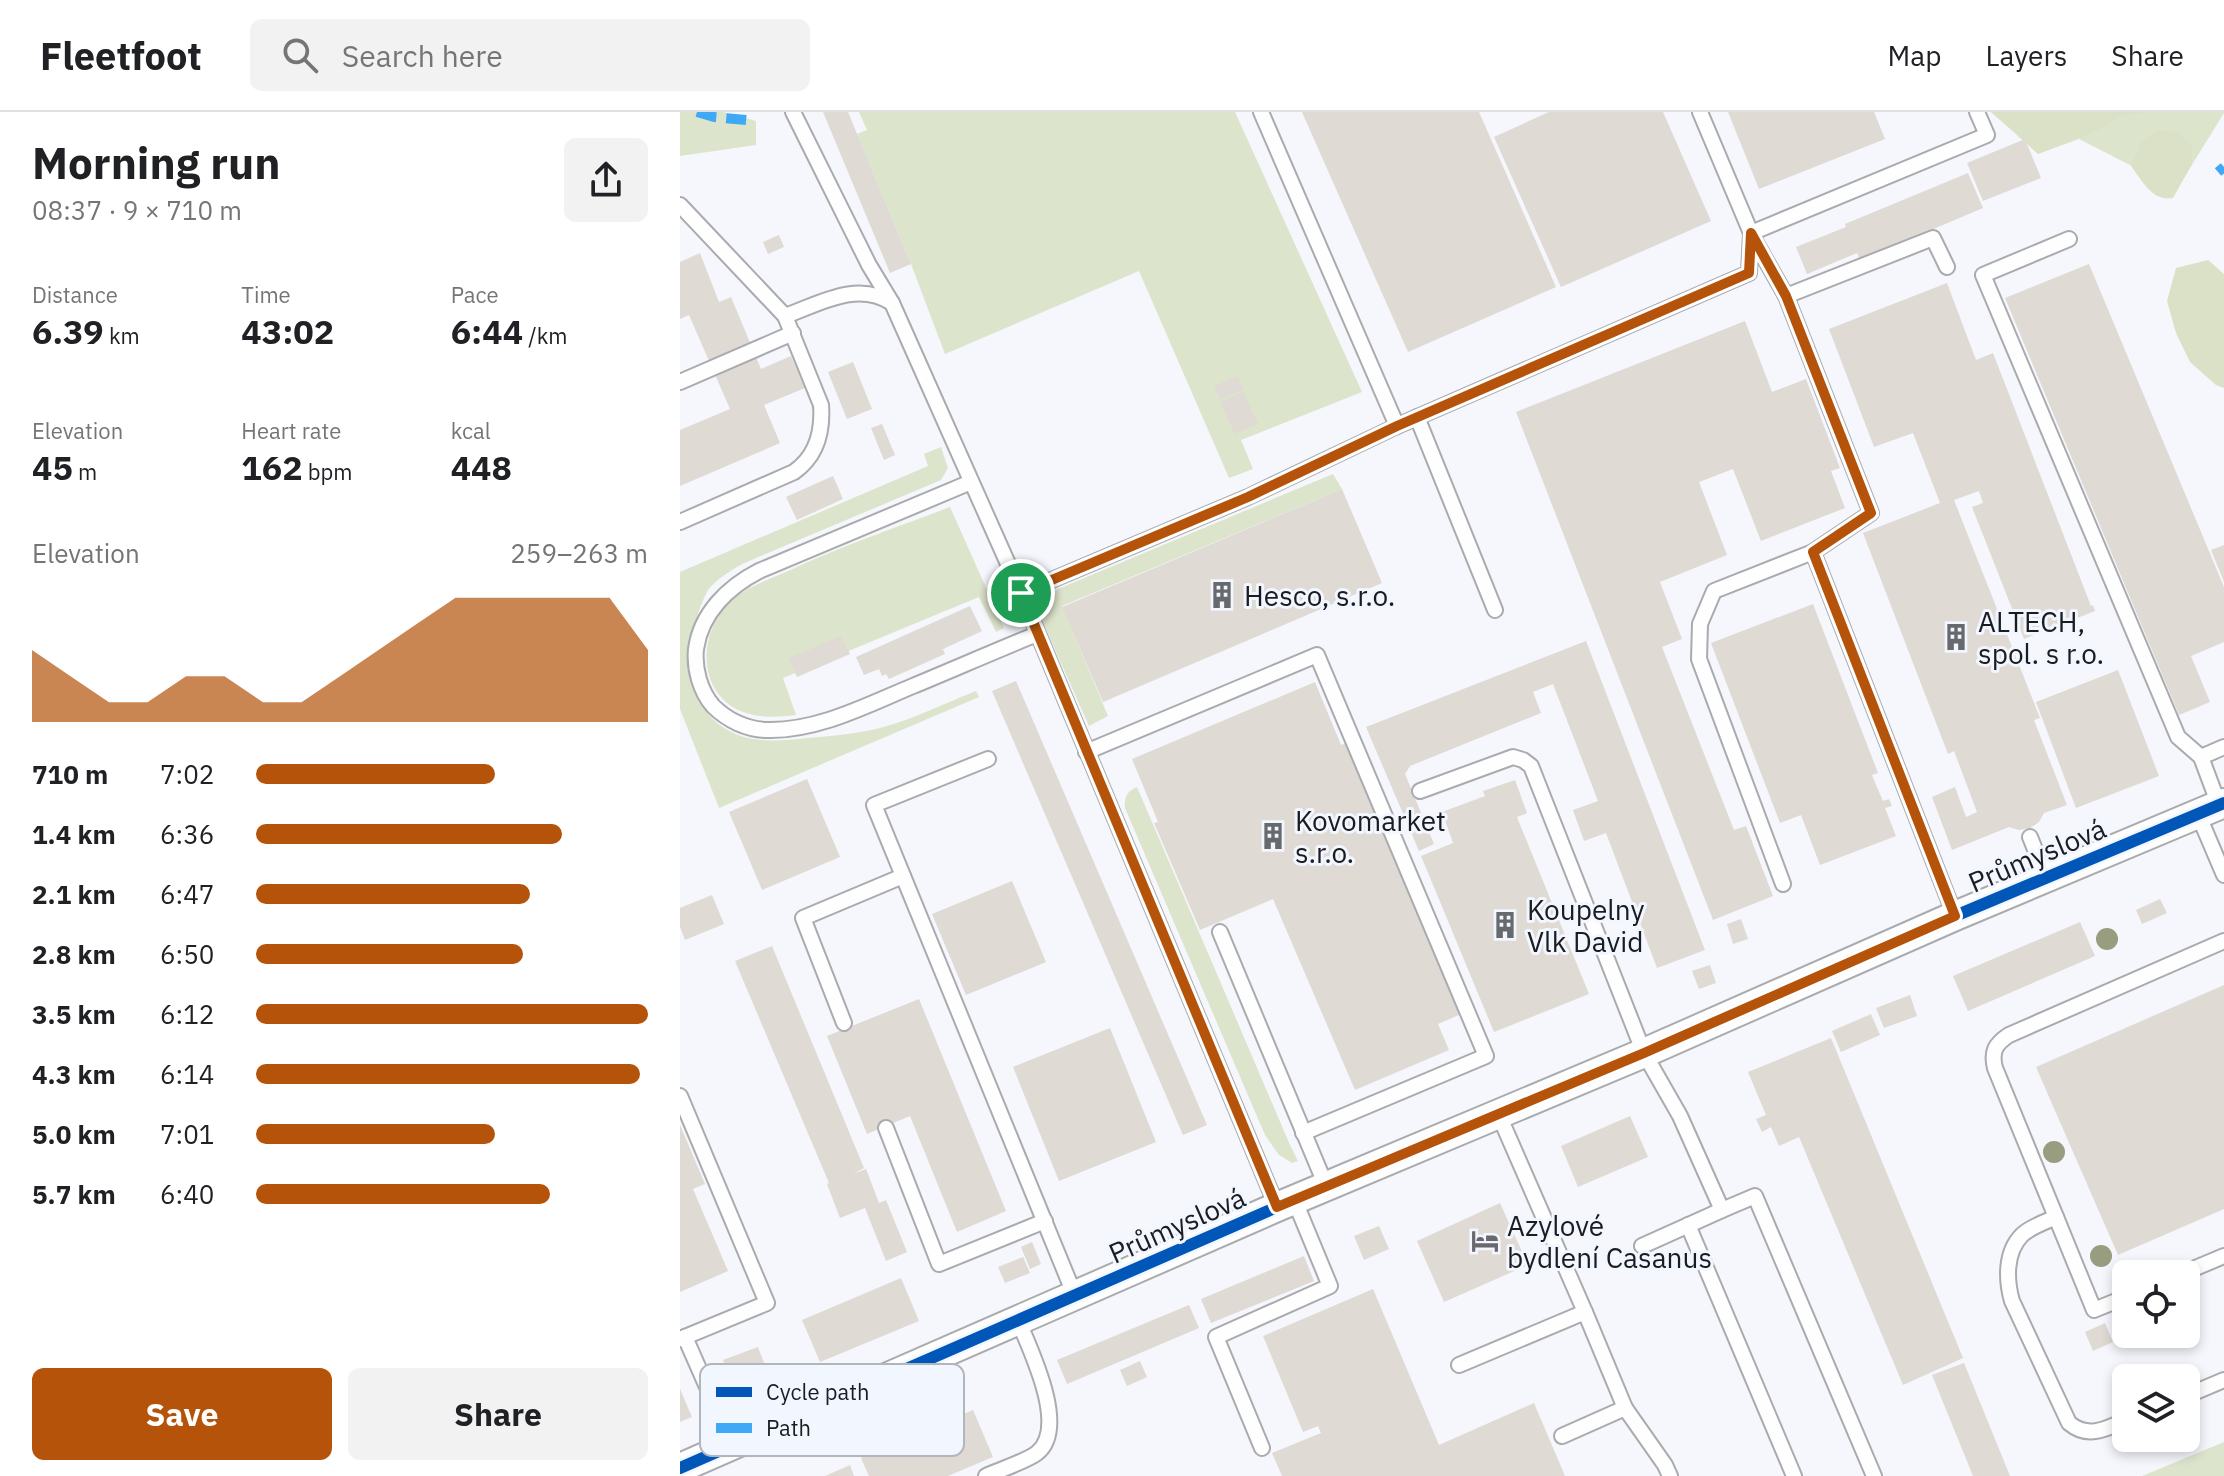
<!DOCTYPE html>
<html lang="en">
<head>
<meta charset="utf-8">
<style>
  :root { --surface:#fff; --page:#f2f2f2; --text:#202124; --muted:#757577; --line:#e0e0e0; --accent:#b45309 }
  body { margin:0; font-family:"IBM Plex Sans",sans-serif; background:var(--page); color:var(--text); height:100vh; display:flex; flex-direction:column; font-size:30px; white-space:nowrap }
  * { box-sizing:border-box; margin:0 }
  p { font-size:26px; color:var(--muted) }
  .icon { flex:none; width:44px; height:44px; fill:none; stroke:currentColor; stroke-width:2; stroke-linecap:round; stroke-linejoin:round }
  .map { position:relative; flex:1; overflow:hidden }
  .side { display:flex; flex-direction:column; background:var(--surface); width:680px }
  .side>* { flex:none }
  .tools { position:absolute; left:1432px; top:1148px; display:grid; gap:16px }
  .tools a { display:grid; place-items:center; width:88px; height:88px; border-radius:12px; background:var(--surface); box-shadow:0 4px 12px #0003; font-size:40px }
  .pin { position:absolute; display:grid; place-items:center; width:68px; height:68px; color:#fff; margin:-34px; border:4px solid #fff; border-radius:50%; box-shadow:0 2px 8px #0007 }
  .round { display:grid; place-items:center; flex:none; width:84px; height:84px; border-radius:12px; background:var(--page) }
  .head { display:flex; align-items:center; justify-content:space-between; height:136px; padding:0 32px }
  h1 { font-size:44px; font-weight:700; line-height:60px }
  .metrics { display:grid; grid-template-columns:repeat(3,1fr); gap:12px; height:136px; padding:8px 32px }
  .metrics div { display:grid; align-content:center }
  .metrics b { font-size:34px; font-weight:700 }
  .metrics small { font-size:22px; font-weight:400 }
  .metrics p { font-size:22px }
  .chart { height:224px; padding:16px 32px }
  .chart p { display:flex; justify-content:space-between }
  .chart svg { width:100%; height:144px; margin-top:8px; fill:var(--accent); opacity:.7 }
  .primary-button { display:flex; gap:16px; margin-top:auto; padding:16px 32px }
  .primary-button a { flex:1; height:92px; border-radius:12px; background:var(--accent); color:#fff; font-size:32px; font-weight:700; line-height:92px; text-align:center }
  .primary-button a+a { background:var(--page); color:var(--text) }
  ul { padding:0 32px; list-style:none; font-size:26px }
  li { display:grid; grid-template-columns:128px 96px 1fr; align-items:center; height:60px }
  li i { height:20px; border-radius:10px; background:var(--accent) }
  header { display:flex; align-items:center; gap:48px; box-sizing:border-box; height:112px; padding:0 40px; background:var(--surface); border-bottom:2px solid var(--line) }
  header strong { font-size:38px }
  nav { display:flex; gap:44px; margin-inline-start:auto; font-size:28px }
  .search { width:560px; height:72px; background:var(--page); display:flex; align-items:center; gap:20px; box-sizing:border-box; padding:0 28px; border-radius:12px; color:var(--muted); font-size:30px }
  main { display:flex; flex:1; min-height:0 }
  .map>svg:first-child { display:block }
  .green { fill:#dde4cc }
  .forest { fill:#dae1c6 }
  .building { fill:#dfdad3 }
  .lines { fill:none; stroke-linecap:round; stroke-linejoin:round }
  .lane-casing { stroke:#a9abae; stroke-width:18 }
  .street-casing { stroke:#a9abae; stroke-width:32 }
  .lane { stroke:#fefeff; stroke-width:14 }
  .street { stroke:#fefeff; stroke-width:28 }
  .quiet { stroke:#3fa9f5; stroke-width:10; stroke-dasharray:20 10; stroke-linecap:butt }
  .cycleway-casing { stroke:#f2f6ff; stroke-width:17 }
  .cycleway { stroke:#0057b8; stroke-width:12 }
  .tree { fill:#989d7f }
  .route-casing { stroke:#fff; stroke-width:16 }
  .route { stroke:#b45309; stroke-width:10 }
  .labels { text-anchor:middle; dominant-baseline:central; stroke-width:6; stroke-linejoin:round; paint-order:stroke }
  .poi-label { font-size:28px; fill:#1a1c20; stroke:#f2f6ff; text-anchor:start }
  .street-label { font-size:28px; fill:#1a1c20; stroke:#f2f6ff }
  .key { fill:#f2f6ff; stroke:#b1b5bc; stroke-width:2 }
  .key-label { font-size:22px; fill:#1a1c20 }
</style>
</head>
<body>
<header>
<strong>Fleetfoot</strong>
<div class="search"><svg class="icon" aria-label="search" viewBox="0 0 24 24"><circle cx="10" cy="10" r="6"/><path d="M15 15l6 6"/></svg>Search here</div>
<nav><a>Map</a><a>Layers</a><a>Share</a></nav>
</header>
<main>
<section class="side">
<div class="head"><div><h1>Morning run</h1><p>08:37 · 9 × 710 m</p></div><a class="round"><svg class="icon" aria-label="share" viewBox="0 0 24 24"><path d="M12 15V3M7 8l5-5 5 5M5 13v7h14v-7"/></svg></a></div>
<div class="metrics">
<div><p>Distance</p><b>6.39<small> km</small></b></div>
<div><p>Time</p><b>43:02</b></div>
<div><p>Pace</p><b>6:44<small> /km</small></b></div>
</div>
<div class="metrics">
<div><p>Elevation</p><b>45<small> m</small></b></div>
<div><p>Heart rate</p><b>162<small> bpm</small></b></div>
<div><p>kcal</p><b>448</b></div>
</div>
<div class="chart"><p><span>Elevation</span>259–263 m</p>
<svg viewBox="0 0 160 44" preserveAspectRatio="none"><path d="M0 44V22L10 30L20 38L30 38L40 30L50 30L60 38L70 38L80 30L90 22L100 14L110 6L120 6L130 6L140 6L150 6L160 22V44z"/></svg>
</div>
<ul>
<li><b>710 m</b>7:02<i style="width:61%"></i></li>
<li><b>1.4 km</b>6:36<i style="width:78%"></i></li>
<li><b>2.1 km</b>6:47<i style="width:70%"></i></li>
<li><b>2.8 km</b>6:50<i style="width:68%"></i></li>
<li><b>3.5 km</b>6:12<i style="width:100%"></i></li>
<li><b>4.3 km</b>6:14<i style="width:98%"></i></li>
<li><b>5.0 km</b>7:01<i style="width:61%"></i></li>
<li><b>5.7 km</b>6:40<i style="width:75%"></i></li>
</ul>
<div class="primary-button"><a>Save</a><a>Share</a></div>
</section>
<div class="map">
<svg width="1544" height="1364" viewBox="0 0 1544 1364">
  <rect width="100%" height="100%" fill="#f5f7fc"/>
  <g class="green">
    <polygon points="0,0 43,0 76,9 76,33 0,44"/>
    <polygon points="179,0 555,0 682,280 561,328 573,357 549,366 459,159 265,242 231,152 177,22 187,18"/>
    <polygon points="1311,0 1544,0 1544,1 1497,77 1399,27 1358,42"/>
    <path d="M261 335 268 356 261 368 62 452C50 459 37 467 28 478 0 530 0 613 73 627 91 630 109 628 127 626 152 624 176 622 200 616 232 608 265 591 296 579L299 585 39 696 0 597V460L248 354 244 342Z"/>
    <polygon points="653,362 662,377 382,494 428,604 409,614 360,504 366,488 378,477"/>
    <path d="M270 395 324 516 316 520 299 485 103 566 116 603C86 607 53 606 35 577 18 548 28 510 52 488 67 475 87 468 106 460 159 435 215 416 270 395Z"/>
    <path d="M457 675 610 1033 618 1049 612 1051 599 1043 585 1023 445 696C444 685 447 679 457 675Z"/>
    <polygon points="1544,1330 1544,1364 1462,1364"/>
  </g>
  <g class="forest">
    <path d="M1311 0H1472L1443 3 1425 15 1358 42C1344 26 1327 14 1311 0Z"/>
    <path d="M1478 18 1496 20 1512 33V52L1493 86C1472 90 1462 68 1451 54L1461 30Z"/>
    <polygon points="1528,148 1544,162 1544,276 1536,273 1510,250 1496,221 1487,189 1496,156"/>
  </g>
  <g class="building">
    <polygon points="143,0 168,0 231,152 210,161"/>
    <polygon points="622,0 799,0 876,175 728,240"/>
    <polygon points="869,0 983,0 1031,109 881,175 814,25"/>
    <polygon points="1048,0 1194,0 1205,27 1079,77"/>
    <polygon points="1345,27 1361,66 1303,89 1287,51"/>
    <polygon points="1288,61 1303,96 1180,148 1177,141 1127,162 1116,135 1166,115 1165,112"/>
    <polygon points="99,123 104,135 88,142 83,130"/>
    <polygon points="20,141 39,190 51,185 81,257 111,244 125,276 84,293 100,331 0,374 0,318 50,297 9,203 0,207 0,150"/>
    <polygon points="1409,152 1544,475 1544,530 1511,544 1530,590 1499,603 1325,186"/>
    <polygon points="1267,171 1296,248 1313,241 1411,494 1413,493 1415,499 1344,527 1292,395 1303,391 1299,379 1274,388 1360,606 1354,608 1387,693 1364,701 1359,710 1350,716 1339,718 1329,715 1272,738 1252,685 1275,675 1286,705 1297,700 1274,639 1268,642 1183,421 1260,391 1233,321 1194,335 1149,217"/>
    <polygon points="1065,209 1092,280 1126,267 1160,356 1151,359 1165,396 1081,429 1053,357 1019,370 1047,443 980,470 1002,527 982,535 1054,718 1066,714 1093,784 1033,808 836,300"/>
    <polygon points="173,250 192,297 167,307 148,260"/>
    <polygon points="558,264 564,277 540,287 534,274"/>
    <polygon points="563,279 578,312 555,322 540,290"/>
    <polygon points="202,312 215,343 204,348 191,316"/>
    <polygon points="153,364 163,387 117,408 106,385"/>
    <polygon points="662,377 702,471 423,590 382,495"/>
    <polygon points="1544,433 1544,470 1531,438"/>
    <polygon points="1133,492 1198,661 1192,663 1196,673 1203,689 1209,687 1212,694 1205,696 1216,724 1140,753 1121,703 1100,711 1031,531"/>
    <polygon points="290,494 302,519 263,537 265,542 209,567 206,562 202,564 199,557 184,563 176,545"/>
    <polygon points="161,524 170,542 117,565 109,546"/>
    <polygon points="906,529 1025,838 977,856 926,721 904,729 893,698 918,689 873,572 853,580 861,601 730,654 725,662 754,732 739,739 686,615"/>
    <polygon points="1438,558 1479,664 1396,696 1356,590"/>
    <polygon points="336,569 527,1013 503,1023 312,579"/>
    <polygon points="635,570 661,633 666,631 781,902 758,912 769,938 675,978 593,787 520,818 474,711 478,710 452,647"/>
    <polygon points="127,667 160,745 82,778 49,700"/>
    <polygon points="835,668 847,701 837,705 909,882 814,920 741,744 773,731 762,700 805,684 803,679"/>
    <polygon points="332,769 366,850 286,883 252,802"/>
    <polygon points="32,783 44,812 5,828 0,815 0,796"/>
    <polygon points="1480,787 1487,801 1462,812 1456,798"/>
    <polygon points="1061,807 1068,827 1053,832 1047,812"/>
    <polygon points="1400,810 1415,844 1288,899 1273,864"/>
    <polygon points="92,834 184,1056 173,1062 186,1057 199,1091 206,1088 227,1140 206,1149 185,1096 160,1106 147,1072 149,1071 55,849"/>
    <polygon points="1030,853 1036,871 1019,877 1012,859"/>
    <polygon points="1544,873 1544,1097 1438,1143 1356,955"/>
    <polygon points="1230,883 1237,904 1204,916 1196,896"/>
    <polygon points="239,887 326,1099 277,1120 230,1004 187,1022 147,924"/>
    <polygon points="1191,902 1200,923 1161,940 1152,919"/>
    <polygon points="430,916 476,1030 379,1069 333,955"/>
    <polygon points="1151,926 1283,1246 1223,1273 1119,1025 1099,1034 1091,1015 1082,1020 1076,1007 1086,1003 1068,960"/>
    <polygon points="950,1004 968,1045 898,1075 881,1034"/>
    <polygon points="0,1013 25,1072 13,1077 48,1159 0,1180"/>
    <polygon points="820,1091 848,1153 764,1190 737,1129"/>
    <polygon points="699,1114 709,1137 684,1148 674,1124"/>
    <polygon points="352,1130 361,1152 350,1157 341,1135"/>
    <polygon points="624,1144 634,1169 531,1211 521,1187"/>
    <polygon points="343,1145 350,1161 325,1171 318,1155"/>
    <polygon points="221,1166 239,1209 140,1250 122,1208"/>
    <polygon points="693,1177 759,1333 854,1291 885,1364 602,1364 592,1341 641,1321 638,1314 623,1320 583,1224"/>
    <polygon points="509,1193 519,1216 387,1272 377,1248"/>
    <polygon points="1425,1211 1433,1230 1413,1239 1405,1220"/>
    <polygon points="1446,1211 1446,1222 1453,1222 1438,1229 1433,1216"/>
    <polygon points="78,1235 92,1271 58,1285 43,1248"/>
    <polygon points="460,1249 467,1265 447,1274 440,1258"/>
    <polygon points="1284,1251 1330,1364 1293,1364 1252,1263"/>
    <polygon points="0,1277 12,1305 0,1310"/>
    <polygon points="293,1298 313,1345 268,1364 189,1364 181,1346"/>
    <polygon points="170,1353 174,1364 145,1364"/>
  </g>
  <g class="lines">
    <g class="lane-casing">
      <g id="lane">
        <polyline points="113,0 189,153 212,191 341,481 597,1095"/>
        <polyline points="581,0 717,314 1069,161 1071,121"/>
        <polyline points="1020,0 1071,121 1307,23 1297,0"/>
        <path d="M0 93 105 204C139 192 177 168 212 191"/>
        <polyline points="1071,122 1106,184 1191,401 1133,440"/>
        <polyline points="1389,127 1303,163 1498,625 1521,645"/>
        <polyline points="1106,184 1253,126 1267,155"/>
        <polyline points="0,270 113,221"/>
        <polyline points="737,305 815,498"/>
        <path d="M291 370 79 459C48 475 21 501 16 537 14 556 20 579 33 594 47 608 67 618 88 618 138 619 187 593 233 574 274 557 315 539 357 522"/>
        <path d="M0 410 114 360C137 344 143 320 141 293L105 204"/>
        <polyline points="341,481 568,385 717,314"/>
        <polyline points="406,640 637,543 806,944 623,1021"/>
        <polyline points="308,647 194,693 395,1184"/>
        <polyline points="740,679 833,645 843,648 851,654 964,941 1000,1004 1042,1098 962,1134"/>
        <polyline points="1539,693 1521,645 1544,635"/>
        <polyline points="1518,702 1544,763"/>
        <polyline points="1350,725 1366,765"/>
        <polyline points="1103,772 1019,547 1020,512 1034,479 1133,440 1275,804"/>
        <polyline points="540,820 646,1074"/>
        <polyline points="164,911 123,806 223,764"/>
        <polyline points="0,984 87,1191 0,1227"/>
        <polyline points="206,1016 259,1152 365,1109"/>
        <polyline points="1042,1098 1075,1084 1194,1364"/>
        <polyline points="1376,1105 1414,1198 1446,1185"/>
        <polyline points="1008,1113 1114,1364"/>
        <polyline points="1501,1162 1544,1144"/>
        <polyline points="5,1225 52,1332"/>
        <polyline points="779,1253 905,1200 818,1001"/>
        <polyline points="1506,1284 1544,1268"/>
        <polyline points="945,1296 985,1353 990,1364"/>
        <path d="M1446 1308C1426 1317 1408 1327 1389 1311L1332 1189C1326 1168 1325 1140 1342 1123 1350 1115 1365 1110 1376 1105L1315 956C1311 940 1315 932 1329 923L1544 829"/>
        <polyline points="882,1324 945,1296 905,1200"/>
        <polyline points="582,1336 536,1225 650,1174 614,1087"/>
        <path d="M306 1364C319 1358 347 1349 357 1341 389 1316 350 1237 338 1208"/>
      </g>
    </g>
    <g class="street-casing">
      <polyline id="street" points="0,1356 597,1095 964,941 1275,804 1544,691"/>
    </g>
    <use href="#lane" class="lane"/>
    <use href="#street" class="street"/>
    <g class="quiet">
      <polyline points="17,0 34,5 76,9"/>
      <polyline points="1538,60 1544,55"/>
    </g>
    <g class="cycleway-casing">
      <polyline id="cycleway" points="0,1356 597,1095 964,941 1275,804 1544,691"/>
    </g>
    <use href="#cycleway" class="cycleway"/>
  </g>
  <g class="tree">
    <circle cx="1427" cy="827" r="11"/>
    <circle cx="1374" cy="1040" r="11"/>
    <circle cx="1421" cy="1144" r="11"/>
  </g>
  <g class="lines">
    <g class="route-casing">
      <polygon id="route" points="1071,121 1106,184 1191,401 1133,440 1275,804 964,941 597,1095 341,481 568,385 717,314 1069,161"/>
    </g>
    <use href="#route" class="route"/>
  </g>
  <defs>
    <g id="building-bare" transform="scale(2.16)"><path d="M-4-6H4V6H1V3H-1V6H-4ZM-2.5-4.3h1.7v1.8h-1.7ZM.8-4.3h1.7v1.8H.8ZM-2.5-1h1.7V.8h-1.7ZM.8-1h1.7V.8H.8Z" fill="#67696d" stroke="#f2f6ff" stroke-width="2.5" paint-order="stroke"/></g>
    <g id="hotel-bare" transform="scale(2.16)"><path d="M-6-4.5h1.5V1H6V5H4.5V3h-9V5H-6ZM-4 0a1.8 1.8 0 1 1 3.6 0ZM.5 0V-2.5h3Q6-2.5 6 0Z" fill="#67696d" stroke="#f2f6ff" stroke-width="2.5" paint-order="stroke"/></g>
  </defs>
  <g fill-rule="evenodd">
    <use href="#building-bare" x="542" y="483"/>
    <use href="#building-bare" x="1276" y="525"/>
    <use href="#building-bare" x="593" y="724"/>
    <use href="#building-bare" x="825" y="813"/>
    <use href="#hotel-bare" x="805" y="1129"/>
  </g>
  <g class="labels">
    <g class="poi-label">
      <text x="564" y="483">Hesco, s.r.o.</text>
      <text x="1298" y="509">ALTECH,<tspan x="1298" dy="32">spol. s r.o.</tspan></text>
      <text x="615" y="708">Kovomarket<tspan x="615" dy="32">s.r.o.</tspan></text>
      <text x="847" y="797">Koupelny<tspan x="847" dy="32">Vlk David</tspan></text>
      <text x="827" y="1113">Azylové<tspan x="827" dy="32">bydlení Casanus</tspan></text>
    </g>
    <g class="street-label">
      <text transform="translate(1357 743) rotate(-23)">Průmyslová</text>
      <text transform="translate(497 1113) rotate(-24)">Průmyslová</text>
    </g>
  </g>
  <rect x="20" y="1252" width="264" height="92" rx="12" class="key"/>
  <rect x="36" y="1275" width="36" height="10" fill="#0057b8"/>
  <rect x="36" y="1311" width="36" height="10" fill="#3fa9f5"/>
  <g class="key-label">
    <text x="86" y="1288">Cycle path</text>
    <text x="86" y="1324">Path</text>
  </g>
</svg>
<div class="tools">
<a><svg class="icon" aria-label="locate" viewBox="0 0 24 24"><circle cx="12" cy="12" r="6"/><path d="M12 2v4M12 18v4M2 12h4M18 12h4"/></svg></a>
<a><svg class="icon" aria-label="layers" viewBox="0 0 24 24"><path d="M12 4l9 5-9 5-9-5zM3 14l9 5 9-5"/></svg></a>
</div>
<div class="pin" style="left:341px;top:481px;background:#1e9e55"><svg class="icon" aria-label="arrive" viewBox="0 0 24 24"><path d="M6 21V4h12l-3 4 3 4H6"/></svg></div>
</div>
</main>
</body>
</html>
